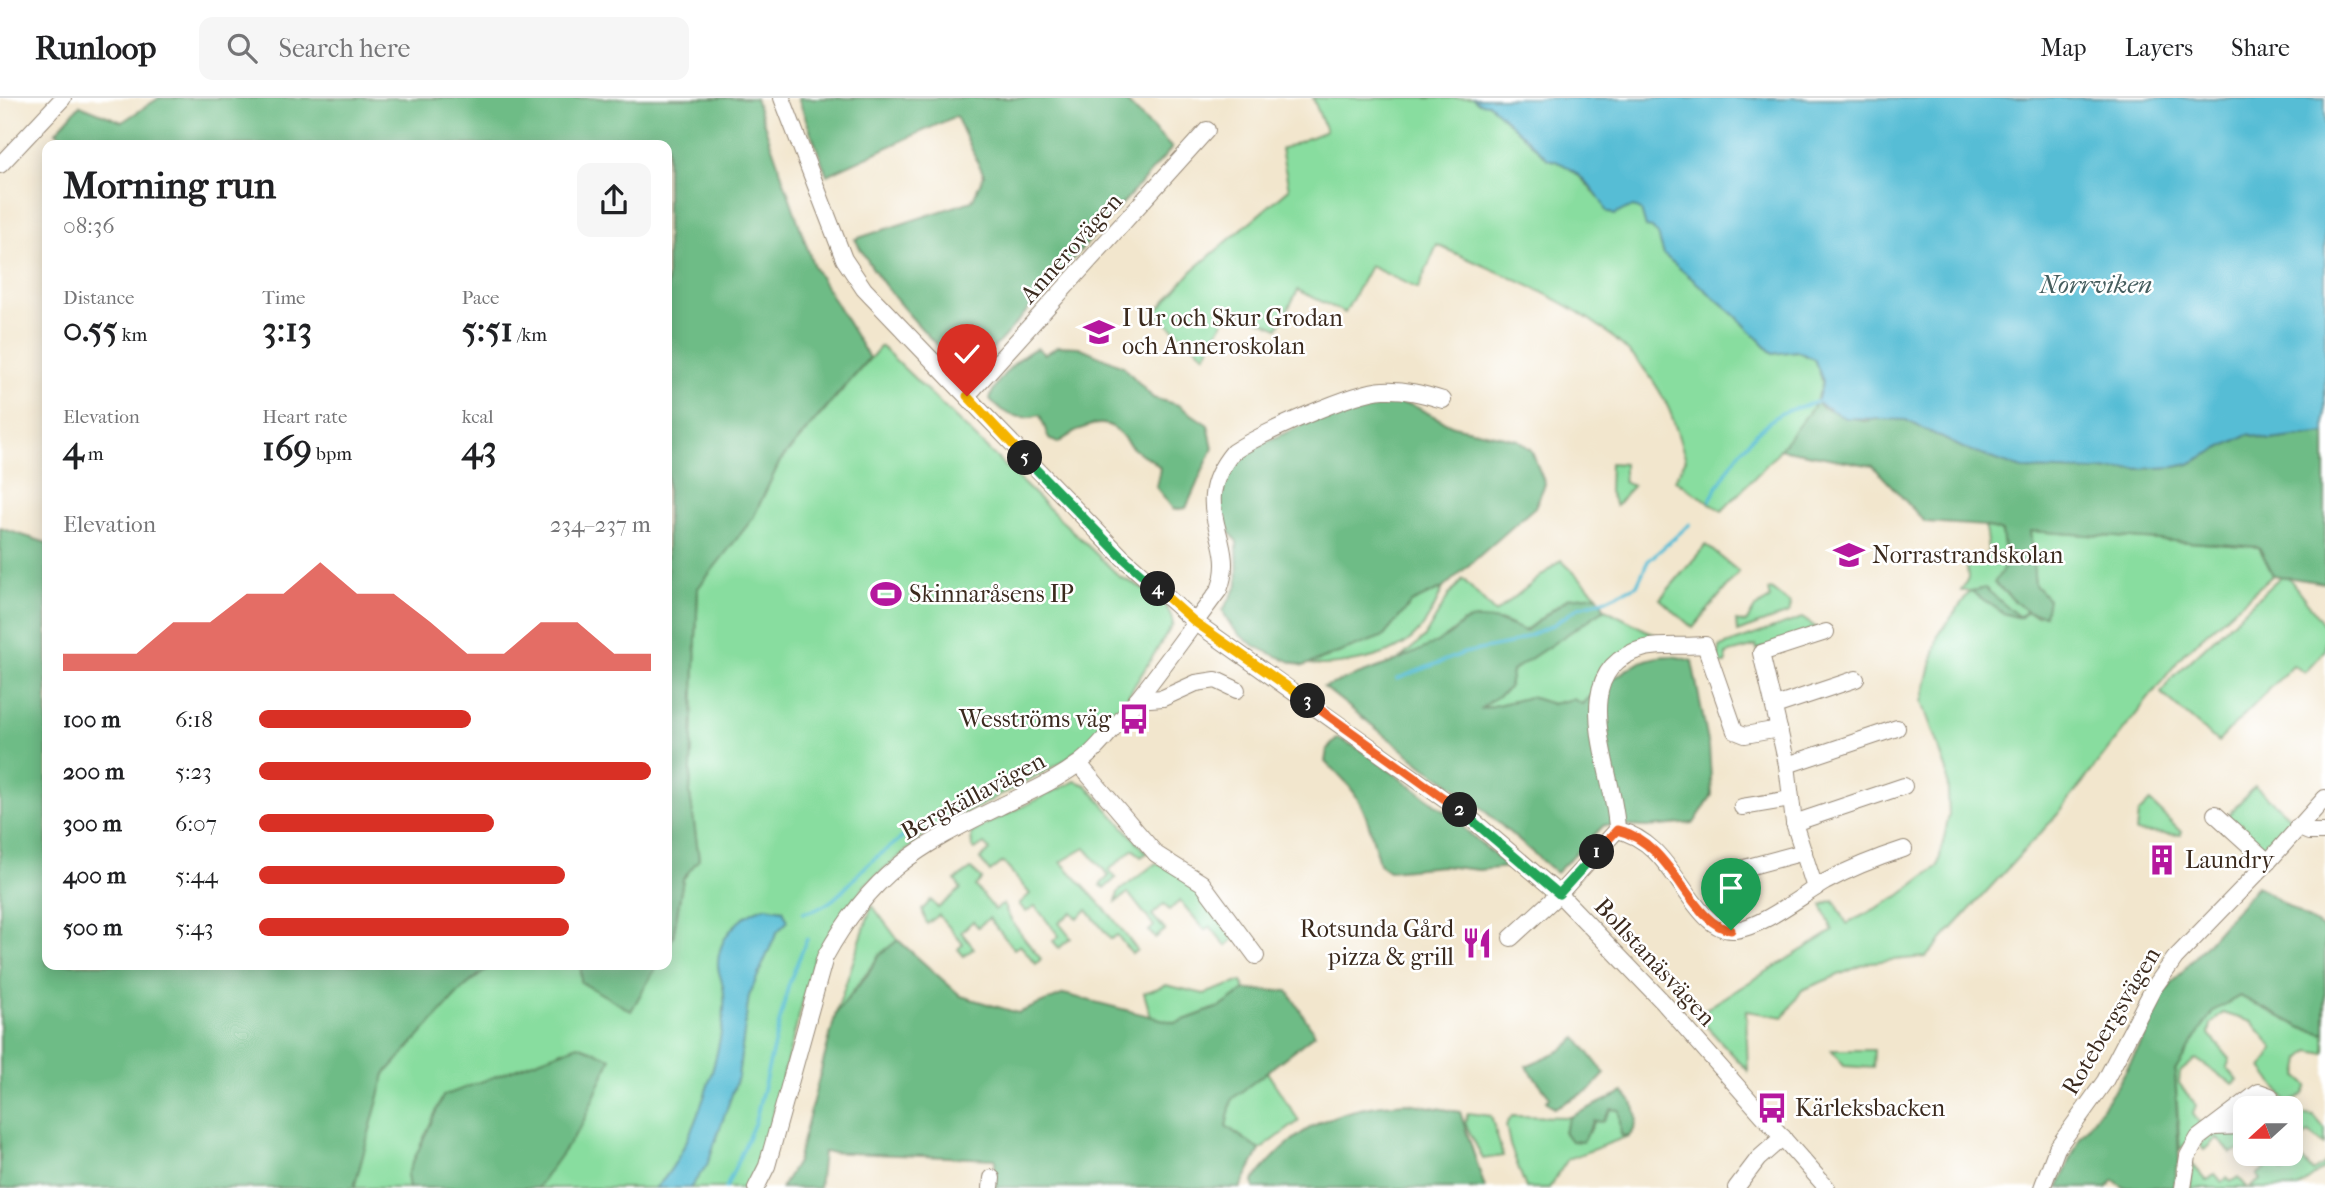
<!DOCTYPE html>
<html lang="en">
<head>
<meta charset="utf-8">
<style>
  :root { --surface:#fff; --page:#f6f6f6; --text:#202124; --muted:#757577; --line:#e0e0e0; --accent:#d93025 }
  body { margin:0; font-family:"IM FELL French Canon",serif; background:var(--page); color:var(--text); height:100vh; display:flex; flex-direction:column; font-size:26px; white-space:nowrap }
  * { box-sizing:border-box; margin:0 }
  p { font-size:23px; color:var(--muted) }
  .icon { flex:none; width:38px; height:38px; fill:none; stroke:currentColor; stroke-width:2; stroke-linecap:round; stroke-linejoin:round }
  .map { position:relative; flex:1; overflow:hidden }
  .drawer { position:absolute; left:42px; top:42px; width:630px; height:830px; display:flex; flex-direction:column; background:var(--surface); border-radius:14px; box-shadow:0 4px 18px #0003 }
  .drawer>* { flex:none }
  .needle { width:46px; rotate:249deg }
  .buttons { position:absolute; left:2233px; top:998px; display:grid; gap:14px }
  .buttons a { display:grid; place-items:center; width:70px; height:70px; border-radius:14px; background:var(--surface); box-shadow:0 4px 18px #0003; font-size:35px }
  .pin { position:absolute; display:grid; place-items:center; width:60px; height:60px; color:#fff; margin:-72px -30px; border-radius:50% 50% 50% 0; rotate:-45deg; box-shadow:0 0 7px #0007 }
  .pin .icon { rotate:45deg }
  .km { position:absolute; width:35px; height:35px; margin:-18px; border-radius:50%; background:#222; color:#fff; font-size:19px; line-height:35px; text-align:center }
  .round { display:grid; place-items:center; flex:none; width:74px; height:74px; border-radius:14px; background:var(--page) }
  .summary { display:flex; align-items:center; justify-content:space-between; height:119px; padding:0 21px }
  h1 { font-size:38px; font-weight:800; line-height:52px }
  .figures { display:grid; grid-template-columns:repeat(3,1fr); gap:10px; height:119px; padding:7px 21px }
  .figures div { display:grid; align-content:center }
  .figures b { font-size:35px; font-weight:800 }
  .figures small { font-size:19px; font-weight:400 }
  .figures p { font-size:19px }
  .chart { height:196px; padding:14px 21px }
  .chart p { display:flex; justify-content:space-between }
  .chart svg { width:100%; height:126px; margin-top:7px; fill:var(--accent); opacity:.7 }
  ul { padding:0 21px; list-style:none; font-size:23px }
  li { display:grid; grid-template-columns:112px 84px 1fr; align-items:center; height:52px }
  li i { height:18px; border-radius:9px; background:var(--accent) }
  header { display:flex; align-items:center; gap:42px; box-sizing:border-box; height:98px; padding:0 35px; background:var(--surface); border-bottom:2px solid var(--line) }
  header strong { font-size:33px }
  nav { display:flex; gap:38px; margin-inline-start:auto; font-size:24px }
  .search { width:490px; height:63px; background:var(--page); display:flex; align-items:center; gap:18px; box-sizing:border-box; padding:0 24px; border-radius:14px; color:var(--muted); font-size:26px }
  .map>svg:first-child { display:block }
  .green { fill:#88dd9f; stroke:#62845e; stroke-width:2 }
  .forest { fill:#6ebc86; stroke:#547352; stroke-width:2 }
  .water { fill:#57bdd5; stroke:#49747a; stroke-width:2 }
  .lines { fill:none; stroke-linecap:round; stroke-linejoin:round }
  .stream { stroke:#57bdd5; stroke-width:3.5 }
  .minor-casing { stroke:#968876; stroke-width:18 }
  .minor { stroke:#fff; stroke-width:16 }
  .split-1-casing { stroke:#fff; stroke-width:14 }
  .split-2-casing { stroke:#fff; stroke-width:14 }
  .split-3-casing { stroke:#fff; stroke-width:14 }
  .split-4-casing { stroke:#fff; stroke-width:14 }
  .split-5-casing { stroke:#fff; stroke-width:14 }
  .split-6-casing { stroke:#fff; stroke-width:14 }
  .split-1 { stroke:#f0652b; stroke-width:9 }
  .split-2 { stroke:#22a559; stroke-width:9 }
  .split-3 { stroke:#f0652b; stroke-width:9 }
  .split-4 { stroke:#f5b400; stroke-width:9 }
  .split-5 { stroke:#22a559; stroke-width:9 }
  .split-6 { stroke:#f5b400; stroke-width:9 }
  .labels { text-anchor:middle; dominant-baseline:central; stroke-width:5; stroke-linejoin:round; paint-order:stroke }
  .street-label { font-size:24px; fill:#3b2a1e; stroke:#fff }
  .poi-label { font-size:24px; fill:#3b2a1e; stroke:#fff; text-anchor:start }
  .water-label { font-size:26px; font-style:italic; fill:#455d5e; stroke:#fff }
</style>
</head>
<body>
<header>
<strong>Runloop</strong>
<div class="search"><svg class="icon" aria-label="search" viewBox="0 0 24 24"><circle cx="10" cy="10" r="6"/><path d="M15 15l6 6"/></svg>Search here</div>
<nav><a>Map</a><a>Layers</a><a>Share</a></nav>
</header>
<div class="map">
<svg width="2325" height="1090" viewBox="0 0 2325 1090">
  <rect width="100%" height="100%" fill="#fff"/>
  <filter id="ink" filterUnits="userSpaceOnUse"><feTurbulence type="fractalNoise" baseFrequency=".0143" numOctaves="2"/><feDisplacementMap in="SourceGraphic" scale="14" xChannelSelector="R" yChannelSelector="G"/><feConvolveMatrix kernelMatrix="1 2 1 2 8 2 1 2 1" color-interpolation-filters="sRGB"/></filter>
  <filter id="wash" filterUnits="userSpaceOnUse"><feTurbulence type="fractalNoise" baseFrequency=".00686" numOctaves="4" result="noise"/><feDisplacementMap in="SourceGraphic" scale="28" xChannelSelector="R" yChannelSelector="G"/><feGaussianBlur stdDeviation="1.57" result="paint"/><feColorMatrix in="noise" values="0 0 0 0 0 0 0 0 0 0 0 0 0 0 0 0 0 1.4 0 .05"/><feComposite in="paint" operator="in"/></filter>
  <g filter="url(#wash)">
    <rect width="100%" height="100%" fill="#f2e6cd"/>
    <g class="green">
      <path d="M1313 0H1473L1479 5H1489L1548 61C1573 65 1587 87 1603 105L1636 109 1641 112 1658 137 1664 157 1735 217 1773 256 1796 253 1814 261C1817 268 1823 278 1822 286 1816 322 1748 385 1722 413L1675 382 1686 361C1679 343 1675 322 1666 305 1622 216 1521 186 1437 147L1418 191 1370 168 1345 215 1298 192 1278 230 1231 210 1205 257 1155 215 1192 173 1289 91 1281 51 1326 33Z"/>
      <path d="M881 248 1120 479C1142 490 1169 499 1173 526L1121 609 1086 645 1061 665 925 737 866 786 840 820 814 861 763 1054 745 1090H354L385 976 462 891 493 866H581V884L631 913 658 866H667V850L673 839 683 781 699 760 690 696 698 490 753 420 780 363Z"/>
      <polygon points="1610,365 1624,366 1624,384 1633,388 1616,408 1609,394"/>
      <polygon points="1985,428 2002,434 2006,467 1995,485 2026,513 2020,519 1980,493 1972,493 2020,520 2026,514 2037,518 2048,501 2035,488 2030,433 2259,449 2273,477 2185,554 2057,717 1926,859 1870,864 1802,892 1784,919 1746,913 1748,973 1696,917 1833,833 1822,807 1834,802 1847,826 1899,798 1938,768 1949,717 1947,673 1922,604 1938,538 1970,493 1961,493 1968,480 1967,469 1978,459 1984,459 1988,453"/>
      <polygon points="1706,447 1739,474 1693,530 1660,501"/>
      <path d="M1561 462 1597 497 1568 500 1524 533 1503 523 1463 524C1445 543 1423 552 1399 561L1424 540 1449 497 1463 481 1495 515Z"/>
      <polygon points="2281,478 2288,479 2325,528 2325,552 2305,575 2293,567 2218,644 2161,595 2171,581"/>
      <path d="M1443 490C1423 537 1408 553 1357 563 1342 566 1325 569 1309 566L1384 538 1411 505Z"/>
      <polygon points="1771,491 1791,507 1789,515 1737,534 1736,523 1746,525 1754,511 1770,501 1768,492"/>
      <polygon points="1605,511 1663,541 1642,544 1582,606 1573,601 1552,606 1530,599 1478,612 1509,590 1512,573"/>
      <polygon points="1802,520 1817,530 1757,552 1756,548 1726,556 1726,566 1717,566 1720,549"/>
      <polygon points="1075,683 1086,687 1147,755 1141,759 1133,751 1109,772 1116,780 1105,790 1100,787 1109,778 1085,750 1061,764 1112,819 1137,852 1132,856 1117,837 1111,841 1087,812 1077,820 1072,814 1059,825 1071,840 1059,850 1053,843 1059,838 1035,808 1026,814 1019,806 1030,796 1003,764 990,774 980,761 990,752 984,746 975,752 972,749 971,736 983,728"/>
      <polygon points="2255,688 2292,721 2264,753 2226,719"/>
      <polygon points="2150,704 2181,734 2181,737 2136,734 2138,716"/>
      <path d="M1156 765C1193 778 1212 810 1235 840L1226 848 1210 828 1205 832 1180 803 1169 812 1164 806 1152 817 1165 832 1155 840 1149 833 1154 828 1128 795 1116 804 1118 794Z"/>
      <path d="M971 771 982 781 975 788 995 812 1003 806C1011 826 1028 845 1041 861L1036 866 1020 847 1014 851 989 820 978 829 973 823 961 834 974 850 964 858 958 851 963 846 939 817 927 826 922 812 931 802 938 810 961 791 955 782Z"/>
      <path d="M872 807 898 842C873 862 857 890 836 915Z"/>
      <polygon points="1242,883 1245,892 1222,908 1176,925 1151,919 1144,895 1166,887 1204,896"/>
      <polygon points="2240,898 2302,930 2325,936 2325,956 2310,953 2301,961 2298,979 2308,988 2304,996 2288,1005 2262,970 2274,950 2252,924 2223,915 2211,926 2209,936 2230,961 2227,970 2238,982 2233,986 2196,961 2180,974 2179,985 2196,1008 2193,1016 2202,1028 2180,1052 2175,972 2212,913"/>
      <polygon points="1831,952 1874,952 1873,970 1844,968"/>
      <polygon points="1267,974 1299,1023 1260,1052 1226,1028 1232,1000"/>
      <polygon points="1611,1011 1620,1012 1621,1037 1626,1039 1568,1061 1549,1090 1526,1090 1510,1047 1506,1027 1512,1018 1570,1019 1564,1034 1589,1035 1595,1023 1603,1023"/>
      <polygon points="1468,1015 1491,1018 1503,1058 1483,1061 1465,1025"/>
      <polygon points="2291,1015 2314,1018 2325,1031 2325,1047 2309,1035 2303,1040 2300,1036 2296,1039 2291,1033"/>
      <polygon points="2245,1032 2245,1052 2243,1050 2231,1055 2217,1040 2204,1052 2200,1047 2213,1034"/>
      <polygon points="2248,1055 2276,1055 2283,1061 2276,1067 2283,1074 2303,1062 2313,1074 2325,1065 2325,1070 2298,1090 2249,1090 2260,1082 2257,1077 2265,1070 2255,1058 2252,1060"/>
      <polygon points="2193,1067 2207,1083 2215,1076 2222,1084 2227,1080 2231,1084 2238,1079 2248,1090 2190,1090"/>
    </g>
    <g class="forest">
      <polygon points="159,0 755,0 814,169 869,260 780,363 753,420 698,490 690,696 699,761 683,781 673,839 667,850 667,47 72,47 56,34 80,7 122,24"/>
      <path d="M798 0H1123L1172 50 1002 241C989 254 977 272 956 268 918 227 881 190 855 141L972 103 984 77 956 18 827 77Z"/>
      <path d="M1059 248 1079 249 1123 268 1153 300 1178 307 1208 327 1213 350 1186 410 1174 412 1156 389 1160 370C1152 359 1143 359 1134 351 1126 345 1122 335 1114 330 1097 318 1072 335 1058 345L1049 341 1040 317C1021 323 1002 317 990 301 995 282 1019 258 1037 250L1045 256Z"/>
      <path d="M1361 300 1412 307 1453 328 1518 342 1531 352 1545 386 1535 409 1443 490 1411 505 1384 538 1303 568C1273 557 1234 545 1223 512L1238 487 1237 444 1218 418 1217 406 1226 371 1244 354Z"/>
      <polygon points="1817,304 1822,309 1863,323 1888,320 1906,322 1963,350 2022,371 2094,373 2175,369 2189,366 2248,336 2270,342 2325,335 2325,485 2273,477 2259,449 2030,433 2035,487 2048,501 2045,517 2026,514 2020,520 2003,515 1971,493 1985,490 2019,519 2026,513 1994,485 2006,467 2002,434 1985,428 1925,424 1873,368 1780,351"/>
      <polygon points="0,430 47,445 47,866 493,866 462,891 385,976 354,1090 0,1090"/>
      <path d="M1597 497 1605 511 1512 573 1509 590 1480 611 1530 599 1552 606 1573 601 1582 606C1616 580 1647 545 1692 563L1709 649 1712 697 1694 725 1648 729 1604 727 1556 775 1464 695 1425 669 1324 589C1365 574 1408 561 1446 539 1458 532 1462 521 1477 521 1495 520 1509 526 1525 533L1569 500Z"/>
      <path d="M1338 640 1365 654 1442 711 1508 769 1479 772 1442 768 1389 773 1379 766C1368 720 1363 694 1325 664L1327 651Z"/>
      <polygon points="2257,788 2325,832 2325,936 2302,930 2240,898 2213,913 2175,973 2179,1061 2174,1089 2124,1090 2114,1082 2106,1090 2058,1090 2080,1040 2116,990 2147,935 2163,896"/>
      <polygon points="898,842 961,898 1018,915 1064,896 1176,925 1222,908 1245,892 1288,893 1315,936 1232,1001 1226,1028 1260,1052 1240,1090 995,1089 995,1061 823,1054 819,1090 781,1090 797,1064 836,915 868,876 878,858"/>
      <polygon points="581,866 658,866 631,913 581,884"/>
      <polygon points="1577,940 1605,976 1590,992 1554,1010 1546,1003 1550,999 1526,968 1560,953"/>
      <polygon points="578,947 611,960 582,1027 537,1090 409,1090 407,1077 443,998"/>
      <path d="M1623 994C1636 1005 1643 1025 1629 1038L1621 1037 1619 1012 1611 1011 1603 1024 1594 1023 1583 1044 1571 1043 1564 1034 1570 1019Z"/>
      <path d="M1407 1005 1460 1014 1485 1090H1254L1253 1083C1297 1027 1336 1009 1407 1005Z"/>
    </g>
    <g class="water">
      <path d="M1473 0H2325V335L2270 342 2248 336 2189 366 2175 369 2094 373 2022 371 1963 350 1906 322 1845 320 1817 304 1823 283 1814 261 1796 253 1773 256 1735 217 1664 157 1658 137 1652 130 1646 129 1641 112C1630 105 1624 113 1614 117L1606 113C1598 92 1571 65 1548 61L1489 6 1479 5Z"/>
      <path d="M767 809 783 812 788 823 777 834 749 898 738 979 707 1067 690 1090H655C690 1061 728 941 724 896 723 877 713 874 721 849 727 831 749 811 767 809Z"/>
    </g>
    <g class="lines">
      <g class="stream">
        <path d="M1710 402C1728 370 1748 336 1780 316 1791 310 1806 308 1817 304"/>
        <polyline points="1397,581 1464,555 1509,546 1553,527 1579,509 1608,501 1637,487 1648,463 1690,426"/>
        <path d="M803 815C837 809 849 782 873 762 888 750 903 740 917 727"/>
        <polyline points="726,1090 755,1024 789,885 807,841"/>
      </g>
    </g>
  </g>
  <g filter="url(#ink)">
    <g class="lines">
      <g class="minor-casing">
        <g id="minor">
          <polyline points="782,0 844,161 864,191 975,307 1122,459 1195,524 1469,719 1559,796 1662,903 1827,1090"/>
          <polyline points="0,67 63,0"/>
          <polyline points="967,298 1207,32"/>
          <polyline points="1137,602 1163,600 1196,585 1216,582 1237,592"/>
          <polyline points="1775,608 1856,581"/>
          <polyline points="1779,631 1761,555 1826,534"/>
          <polyline points="1079,666 1156,756 1202,785 1256,858"/>
          <polyline points="1787,667 1897,630"/>
          <polyline points="1742,709 1791,701"/>
          <polyline points="2215,716 2268,764"/>
          <polyline points="1794,725 1904,688"/>
          <polyline points="2297,729 2309,734 2325,734"/>
          <path d="M1617 732C1663 742 1677 790 1707 820 1715 828 1723 833 1735 832 1762 829 1801 798 1825 784 1851 770 1876 760 1904 751"/>
          <polyline points="1737,772 1804,754"/>
          <path d="M1511 840 1559 796 1617 732C1616 675 1560 572 1645 550 1664 546 1685 549 1705 547L1735 633 1745 637 1779 631 1787 667 1794 725 1815 790"/>
          <polyline points="2214,1029 2245,1028"/>
          <path d="M756 1090 767 1068 825 859C871 776 916 749 999 709 1025 696 1054 684 1078 666 1094 655 1106 638 1119 624 1155 582 1186 536 1219 492 1240 440 1185 412 1233 354 1260 336 1354 293 1384 292 1405 291 1423 296 1443 302"/>
          <polyline points="991,1090 992,1080"/>
          <polyline points="1736,1090 1758,1061 1783,1039"/>
          <polyline points="2042,1090 2057,1050 2105,983 2153,891 2175,860 2268,764 2325,700"/>
          <polyline points="2183,1090 2188,1058 2198,1040 2259,994 2270,998 2272,1010"/>
        </g>
      </g>
      <use href="#minor" class="minor"/>
    </g>
  </g>
  <g class="lines" filter="url(#ink)">
    <g class="split-1-casing">
      <path id="split-1" d="M1597 754 1617 732C1674 744 1690 827 1731 832"/>
    </g>
    <g class="split-2-casing">
      <polyline id="split-2" points="1460,712 1559,796 1597,754"/>
    </g>
    <g class="split-3-casing">
      <polyline id="split-3" points="1308,603 1460,712"/>
    </g>
    <g class="split-4-casing">
      <polyline id="split-4" points="1158,491 1195,524 1308,603"/>
    </g>
    <g class="split-5-casing">
      <polyline id="split-5" points="1025,360 1122,459 1158,491"/>
    </g>
    <g class="split-6-casing">
      <polyline id="split-6" points="967,298 1025,360"/>
    </g>
    <use href="#split-1" class="split-1"/>
    <use href="#split-2" class="split-2"/>
    <use href="#split-3" class="split-3"/>
    <use href="#split-4" class="split-4"/>
    <use href="#split-5" class="split-5"/>
    <use href="#split-6" class="split-6"/>
  </g>
  <defs>
    <g id="school-bare" transform="scale(2.415)"><path d="M0-5L7-2L0 1L-7-2ZM-4 1L0 2.5L4 1V4Q0 6-4 4Z" fill="#b5179e" stroke="#fff" stroke-width="2.5" paint-order="stroke"/></g>
    <g id="stadium-bare" transform="scale(2.415)"><path d="M0-5a6.5 5 0 1 0 0 10a6.5 5 0 1 0 0-10ZM-3.5-1.8h7v3.6h-7Z" fill="#b5179e" stroke="#fff" stroke-width="2.5" paint-order="stroke"/></g>
    <g id="bus-bare" transform="scale(2.415)"><path d="M-5-6H5V4H4V6H2V4H-2V6H-4V4H-5ZM-3.5-4V0h7V-4ZM-3.5 1.2v1.5H-2V1.2ZM2 1.2v1.5H3.5V1.2Z" fill="#b5179e" stroke="#fff" stroke-width="2.5" paint-order="stroke"/></g>
    <g id="building-bare" transform="scale(2.415)"><path d="M-4-6H4V6H1V3H-1V6H-4ZM-2.5-4.3h1.7v1.8h-1.7ZM.8-4.3h1.7v1.8H.8ZM-2.5-1h1.7V.8h-1.7ZM.8-1h1.7V.8H.8Z" fill="#b5179e" stroke="#fff" stroke-width="2.5" paint-order="stroke"/></g>
    <g id="restaurant-bare" transform="scale(2.415)"><path d="M-5-6h1v4h1v-4h1v4h1v-4h1v5L-1.5 .5V6h-2V.5L-5-1ZM5-6V6H3V1.5H1.5Q1.5-4 5-6Z" fill="#b5179e" stroke="#fff" stroke-width="2.5" paint-order="stroke"/></g>
  </defs>
  <g fill-rule="evenodd">
    <use href="#school-bare" x="1099" y="234"/>
    <use href="#school-bare" x="1849" y="457"/>
    <use href="#stadium-bare" x="886" y="496"/>
    <use href="#bus-bare" x="1134" y="621"/>
    <use href="#building-bare" x="2162" y="762"/>
    <use href="#restaurant-bare" x="1477" y="845"/>
    <use href="#bus-bare" x="1772" y="1010"/>
  </g>
  <g class="labels">
    <g class="street-label">
      <text transform="translate(1071 150) rotate(-48)">Annerovägen</text>
      <text transform="translate(973 698) rotate(-28)">Bergkällavägen</text>
      <text transform="translate(1655 864) rotate(47)">Bollstanäsvägen</text>
      <text transform="translate(2111 923) rotate(-59)">Rotebergsvägen</text>
    </g>
    <g class="poi-label">
      <text x="1122" y="220">I Ur och Skur Grodan<tspan x="1122" dy="28">och Anneroskolan</tspan></text>
      <text x="1872" y="457">Norrastrandskolan</text>
      <text x="909" y="496">Skinnaråsens IP</text>
      <text x="1111" y="621" text-anchor="end">Wesströms väg</text>
      <text x="2185" y="762">Laundry</text>
      <text x="1454" y="831" text-anchor="end">Rotsunda Gård<tspan x="1454" dy="28">pizza &amp; grill</tspan></text>
      <text x="1795" y="1010">Kärleksbacken</text>
    </g>
    <g class="water-label">
      <text x="2096" y="186">Norrviken</text>
    </g>
  </g>
</svg>
<div class="buttons">
<a><svg class="needle" viewBox="-14 -14 28 28"><path d="M0-13l5 13h-10z" fill="#e53935"/><path d="M0 13l5-13h-10z" fill="#757577"/></svg></a>
</div>
<div class="pin" style="left:1731px;top:832px;background:#1e9e55"><svg class="icon" aria-label="arrive" viewBox="0 0 24 24"><path d="M6 21V4h12l-3 4 3 4H6"/></svg></div>
<div class="pin" style="left:967px;top:298px;background:#d93025"><svg class="icon" aria-label="check" viewBox="0 0 24 24"><path d="M5 12l5 5 9-10"/></svg></div>
<b class="km" style="left:1597px;top:754px">1</b>
<b class="km" style="left:1460px;top:712px">2</b>
<b class="km" style="left:1308px;top:603px">3</b>
<b class="km" style="left:1158px;top:491px">4</b>
<b class="km" style="left:1025px;top:360px">5</b>
<section class="drawer">
<div class="summary"><div><h1>Morning run</h1><p>08:36</p></div><a class="round"><svg class="icon" aria-label="share" viewBox="0 0 24 24"><path d="M12 15V3M7 8l5-5 5 5M5 13v7h14v-7"/></svg></a></div>
<div class="figures">
<div><p>Distance</p><b>0.55<small> km</small></b></div>
<div><p>Time</p><b>3:13</b></div>
<div><p>Pace</p><b>5:51<small> /km</small></b></div>
</div>
<div class="figures">
<div><p>Elevation</p><b>4<small> m</small></b></div>
<div><p>Heart rate</p><b>169<small> bpm</small></b></div>
<div><p>kcal</p><b>43</b></div>
</div>
<div class="chart"><p><span>Elevation</span>234–237 m</p>
<svg viewBox="0 0 160 44" preserveAspectRatio="none"><path d="M0 44V38L10 38L20 38L30 27L40 27L50 17L60 17L70 6L80 17L90 17L100 27L110 38L120 38L130 27L140 27L150 38L160 38V44z"/></svg>
</div>
<ul>
<li><b>100 m</b>6:18<i style="width:54%"></i></li>
<li><b>200 m</b>5:23<i style="width:100%"></i></li>
<li><b>300 m</b>6:07<i style="width:60%"></i></li>
<li><b>400 m</b>5:44<i style="width:78%"></i></li>
<li><b>500 m</b>5:43<i style="width:79%"></i></li>
</ul>
</section>
</div>
</body>
</html>
